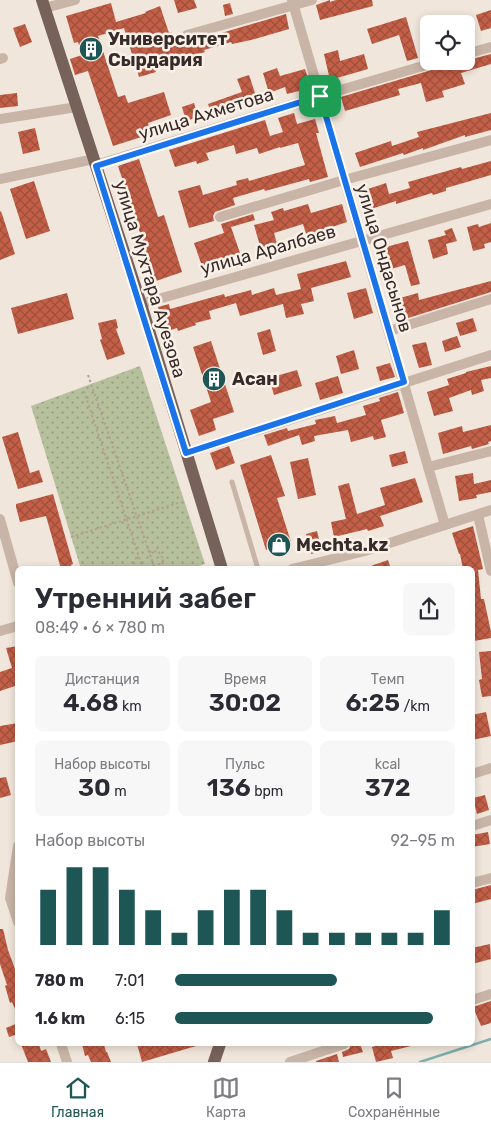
<!DOCTYPE html>
<html lang="ru">
<head>
<meta charset="utf-8">
<style>
  :root { --surface:#fff; --page:#f7f7f7; --text:#2b2b33; --muted:#7c7c81; --line:#e1e1e2; --accent:#1e5656 }
  body { margin:0; font-family:Rubik,sans-serif; background:var(--page); color:var(--text); height:100vh; display:flex; flex-direction:column; font-size:19px; white-space:nowrap }
  * { box-sizing:border-box; margin:0 }
  p { font-size:16px; color:var(--muted) }
  .icon { flex:none; width:28px; height:28px; fill:none; stroke:currentColor; stroke-width:2; stroke-linecap:round; stroke-linejoin:round }
  .map { position:relative; flex:1; overflow:hidden }
  .sheet { position:absolute; left:15px; top:566px; width:460px; height:480px; display:flex; flex-direction:column; background:var(--surface); border-radius:8px; box-shadow:0 2px 8px #0003 }
  .sheet>* { flex:none }
  .tools { position:absolute; left:420px; top:15px; display:grid; gap:10px }
  .tools a { display:grid; place-items:center; width:55px; height:55px; border-radius:8px; background:var(--surface); box-shadow:0 2px 8px #0003; font-size:25px }
  .pin { position:absolute; display:grid; place-items:center; width:42px; height:42px; color:#fff; margin:-21px; border-radius:10px; box-shadow:0 2px 8px #0006 }
  .round { display:grid; place-items:center; flex:none; width:52px; height:52px; border-radius:8px; background:var(--page) }
  .overview { display:flex; align-items:center; justify-content:space-between; height:85px; padding:0 20px }
  h1 { font-size:28px; font-weight:600; line-height:38px }
  .metrics { display:grid; grid-template-columns:repeat(3,1fr); gap:8px; height:85px; padding:5px 20px }
  .metrics div { display:grid; align-content:center; border-radius:8px; background:var(--page); text-align:center }
  .metrics b { font-size:25px; font-weight:600 }
  .metrics small { font-size:14px; font-weight:400 }
  .metrics p { font-size:14px }
  .chart { height:140px; padding:10px 20px }
  .chart p { display:flex; justify-content:space-between }
  .chart svg { width:100%; height:90px; margin-top:5px; stroke:var(--accent); stroke-width:6 }
  ul { padding:0 20px; list-style:none; font-size:16px }
  li { display:grid; grid-template-columns:80px 60px 1fr; align-items:center; height:38px }
  li i { height:12px; border-radius:6px; background:var(--accent) }
  .menu { display:flex; justify-content:space-around; align-items:center; height:70px; border-top:1px solid var(--line); background:var(--surface); font-size:14px; color:var(--muted) }
  .menu a { display:grid; justify-items:center; gap:2px }
  .menu .active { color:var(--accent) }
  .map>svg:first-child { display:block }
  .green { fill:url(#green-dots) }
  .lines { fill:none; stroke-linecap:round; stroke-linejoin:round }
  .stream { stroke:#7baead; stroke-width:2.5 }
  .building { fill:url(#building-cross-hatch) }
  .path { stroke:#b59f92; stroke-width:2; stroke-dasharray:2.5 2.5; stroke-linecap:butt }
  .service { stroke:#c9b5a7; stroke-width:5 }
  .minor { stroke:#c9b5a7; stroke-width:10 }
  .primary { stroke:#776259; stroke-width:12 }
  .route-casing { stroke:#fff; stroke-width:10 }
  .route { stroke:#1a73e8; stroke-width:6 }
  .labels { text-anchor:middle; dominant-baseline:central; stroke-width:5; stroke-linejoin:round; paint-order:stroke }
  .poi-label { font-size:18px; font-weight:bold; fill:#362b28; stroke:#f9f0e8; text-anchor:start }
  .street-label { font-size:18px; fill:#362b28; stroke:#f9f0e8 }
</style>
</head>
<body>
<div class="map">
<svg width="491" height="1062" viewBox="0 0 491 1062">
  <defs>
    <pattern id="green-dots" width="8" height="8" patternUnits="userSpaceOnUse" patternTransform="scale(1.25)"><rect width="8" height="8" fill="#b6c09c"/><path d="M2 2h.1M6 6h.1" fill="none" stroke="#959c7f" stroke-width="1.8" stroke-linecap="round"/></pattern>
    <pattern id="building-cross-hatch" width="8" height="8" patternUnits="userSpaceOnUse" patternTransform="scale(1.25)"><rect width="8" height="8" fill="#c35f47"/><path d="M0 0l8 8M0 8l8-8" fill="none" stroke="#9f4f3b"/></pattern>
  </defs>
  <rect width="100%" height="100%" fill="#f1e6db"/>
  <polygon class="green" points="140,366 205,564 191,569 81,569 31,406"/>
  <g class="lines">
    <polyline class="stream" points="420,1062 491,1039"/>
  </g>
  <g class="building">
    <polygon points="174,0 194,0 197,8 178,13"/>
    <polygon points="330,0 330,2 336,0 372,0 373,6 320,20 316,5"/>
    <polygon points="111,3 116,22 146,13 145,12 160,6 169,33 171,32 176,45 180,43 181,45 286,14 289,29 251,40 232,44 231,42 204,50 205,52 154,68 156,72 139,77 124,28 98,36 118,97 125,95 128,103 164,92 171,115 148,123 151,134 113,146 88,71 75,75 70,59 82,55 78,42 74,43 66,16"/>
    <polygon points="230,3 233,14 225,16 223,5"/>
    <polygon points="491,10 491,28 481,31 476,15"/>
    <polygon points="406,17 418,58 407,61 399,35 372,44 367,29"/>
    <polygon points="25,24 32,42 20,47 13,28"/>
    <polygon points="338,50 340,61 364,54 368,69 330,80 324,54"/>
    <polygon points="491,54 491,64 461,73 465,84 442,91 444,97 426,102 421,83 398,89 400,95 345,111 341,97 445,66"/>
    <polygon points="277,68 280,76 305,69 311,88 287,94 285,87 269,93 263,73"/>
    <polygon points="249,75 258,102 213,119 208,104 242,92 237,79"/>
    <polygon points="17,93 18,106 0,108 0,95"/>
    <polygon points="194,103 198,117 186,121 182,107"/>
    <polygon points="294,113 297,124 315,119 319,133 316,133 328,177 310,182 309,179 265,191 264,189 233,198 235,205 215,212 213,216 214,221 189,228 178,191 200,185 203,195 237,185 236,181 248,178 249,181 305,165 298,143 280,148 280,147 259,154 257,148 236,154 234,145 206,153 209,160 197,164 196,161 175,167 169,150 265,120 270,136 283,132 278,118"/>
    <polygon points="491,113 491,130 465,137 465,135 423,150 423,148 404,155 403,153 360,167 355,153 391,141 392,146 419,137 417,132"/>
    <polygon points="35,128 40,150 23,154 18,132"/>
    <polygon points="139,159 158,217 164,215 182,272 156,281 118,166"/>
    <polygon points="491,161 491,175 446,188 446,191 433,195 432,193 396,204 396,201 371,209 365,190 386,183 389,194 410,188 408,182 461,167 462,169"/>
    <polygon points="34,181 50,231 26,239 10,189"/>
    <polygon points="308,204 311,213 342,204 347,222 317,232 318,233 307,237 303,224 274,233 277,244 261,249 254,225 274,220 271,212 283,208 284,211"/>
    <polygon points="1,211 15,254 0,260 0,212"/>
    <polygon points="253,214 255,220 231,227 240,253 202,266 194,243 224,233 221,224"/>
    <polygon points="491,223 491,242 484,244 485,248 473,251 467,227 478,224 479,227"/>
    <polygon points="452,228 457,241 446,244 448,254 433,259 428,240 446,235 444,231"/>
    <polygon points="408,241 420,284 411,286 405,265 391,269 386,247"/>
    <polygon points="346,261 351,277 311,288 314,301 301,304 304,314 286,318 283,304 240,316 236,303 209,311 211,319 195,323 196,325 178,331 177,328 165,332 158,307 169,304 170,309 224,294 225,297 251,290 252,295 274,288 276,295 301,289 297,274"/>
    <polygon points="491,281 491,292 405,319 400,298 418,293 419,300"/>
    <polygon points="366,288 373,313 354,319 347,293"/>
    <polygon points="67,293 74,319 18,334 11,308"/>
    <polygon points="473,318 477,331 460,336 456,323"/>
    <polygon points="116,319 118,328 116,329 125,354 107,360 100,340 102,339 98,323"/>
    <polygon points="270,329 276,351 263,355 257,333"/>
    <polygon points="457,336 461,347 445,352 442,341"/>
    <polygon points="211,341 234,412 213,419 216,430 199,436 190,410 211,402 193,347"/>
    <polygon points="426,342 432,365 419,368 412,345"/>
    <polygon points="354,350 359,369 341,374 336,356"/>
    <polygon points="390,363 395,377 380,381 376,367"/>
    <polygon points="491,366 491,378 481,380 484,391 472,395 471,390 449,398 453,411 434,416 427,392 449,385 447,379 466,373 466,372"/>
    <polygon points="297,370 302,386 274,395 269,378"/>
    <polygon points="338,376 343,393 320,400 315,383"/>
    <polygon points="398,392 404,413 381,420 386,437 374,440 373,436 351,442 348,430 314,436 315,441 302,445 299,435 268,446 264,435 287,428 288,431 316,424 315,420 335,416 337,423 366,415 363,406 380,401 379,398"/>
    <polygon points="491,425 491,441 488,442 489,444 472,449 471,446 443,454 438,433 462,426 463,432"/>
    <polygon points="18,432 30,473 39,470 43,482 18,489 2,437"/>
    <polygon points="229,446 235,463 216,470 210,453"/>
    <polygon points="405,451 408,463 392,467 389,455"/>
    <polygon points="271,455 285,496 277,498 291,542 266,550 240,465"/>
    <polygon points="308,458 316,495 298,499 290,462"/>
    <polygon points="473,473 474,484 491,480 491,492 476,495 477,498 459,501 455,476"/>
    <polygon points="415,478 423,502 380,516 384,526 368,531 367,529 334,537 331,522 346,519 338,486 349,483 357,514 385,505 380,488"/>
    <polygon points="53,494 73,564 71,565 72,569 61,569 46,516 20,522 16,507 16,504"/>
    <polygon points="473,526 483,569 478,570 481,599 484,599 491,632 491,638 474,641 472,633 472,569 463,569 460,554 459,554 452,533"/>
    <polygon points="317,531 322,551 311,554 306,534"/>
    <polygon points="388,560 391,569 366,569 365,568"/>
    <polygon points="18,646 18,685 0,691 0,672 12,668 6,648"/>
    <polygon points="491,651 491,696 482,697 479,680 482,679 479,652"/>
    <polygon points="486,712 491,736 472,740 472,715"/>
    <polygon points="18,723 18,741 0,745 0,726"/>
    <polygon points="6,777 11,795 0,798 0,778"/>
    <polygon points="485,795 489,810 477,814 473,798"/>
    <polygon points="488,832 490,844 472,847 472,835"/>
    <polygon points="491,885 491,899 472,904 472,890"/>
    <polygon points="0,929 3,929 8,950 15,969 18,968 18,1016 12,1002 10,1003 5,986 7,985 0,964"/>
    <polygon points="490,944 491,959 472,964 472,948"/>
    <polygon points="491,1001 491,1023 481,1026 473,1007"/>
    <polygon points="18,1023 18,1034 9,1037 6,1028"/>
    <polygon points="21,1044 39,1044 41,1051 46,1049 51,1062 28,1062"/>
    <polygon points="82,1044 104,1044 106,1052 107,1052 111,1062 91,1062 88,1055 85,1056"/>
    <polygon points="137,1044 196,1044 196,1046 142,1062"/>
    <polygon points="351,1044 360,1044 363,1052 343,1057 342,1052 349,1049"/>
    <polygon points="382,1044 410,1044 411,1046 391,1051 393,1058 376,1062 372,1047"/>
    <polygon points="337,1054 339,1062 316,1062 316,1061"/>
  </g>
  <g class="lines">
    <g class="path">
      <polyline points="88,375 155,569"/>
      <polyline points="84,391 143,569"/>
      <polyline points="71,537 181,502"/>
      <polyline points="149,552 158,551 164,560 155,568"/>
      <polyline points="135,569 134,562 138,555"/>
    </g>
    <polyline class="service" points="232,482 258,569"/>
    <g class="minor">
      <polyline points="292,0 445,525"/>
      <polyline points="45,8 75,0"/>
      <polyline points="187,35 312,0"/>
      <polyline points="466,54 491,47"/>
      <polyline points="0,59 3,58"/>
      <polyline points="0,119 77,107"/>
      <polyline points="96,165 320,96 440,61"/>
      <polyline points="0,179 94,159"/>
      <polyline points="220,217 344,180 491,140"/>
      <polyline points="141,304 491,204"/>
      <polyline points="389,331 491,299"/>
      <polyline points="186,453 491,355"/>
      <polyline points="428,467 491,451"/>
      <polyline points="478,515 491,571"/>
      <polyline points="0,519 18,583"/>
      <polyline points="292,569 365,551 491,510"/>
      <polyline points="0,631 18,626"/>
      <polyline points="472,774 491,768"/>
      <polyline points="472,826 491,820"/>
      <polyline points="18,846 10,898 18,922"/>
      <polyline points="472,883 491,878"/>
      <polyline points="472,1000 491,994"/>
      <polyline points="61,1044 67,1062"/>
      <polyline points="290,1062 344,1044"/>
    </g>
    <g class="primary">
      <polyline points="42,0 141,304 222,569"/>
      <polyline points="214,1062 220,1044"/>
    </g>
  </g>
  <g class="lines">
    <g class="route-casing">
      <polygon id="route" points="320,96 404,382 186,453 96,166"/>
    </g>
    <use href="#route" class="route"/>
  </g>
  <defs>
    <g id="building-disc" transform="scale(1.25)"><circle r="9.5" fill="#1e5656" stroke="#f9f0e8"/><path d="M-4-6H4V6H1V3H-1V6H-4ZM-2.5-4.3h1.7v1.8h-1.7ZM.8-4.3h1.7v1.8H.8ZM-2.5-1h1.7V.8h-1.7ZM.8-1h1.7V.8H.8Z" fill="#fff"/></g>
    <g id="shop-disc" transform="scale(1.25)"><circle r="9.5" fill="#1e5656" stroke="#f9f0e8"/><path d="M-5-2.5h2.3a2.7 3.5 0 0 1 5.4 0H5L5.5 6h-11ZM-1.5-2.5h3a1.5 2.3 0 0 0-3 0Z" fill="#fff"/></g>
  </defs>
  <g fill-rule="evenodd">
    <use href="#building-disc" x="91" y="49"/>
    <use href="#building-disc" x="214" y="379"/>
    <use href="#shop-disc" x="279" y="545"/>
  </g>
  <g class="labels">
    <g class="poi-label">
      <text x="108" y="39">Университет<tspan x="108" dy="21">Сырдария</tspan></text>
      <text x="232" y="379">Асан</text>
      <text x="296" y="545">Mechta.kz</text>
    </g>
    <g class="street-label">
      <text transform="translate(206 114) rotate(-17)">улица Ахметова</text>
      <text transform="translate(268 250) rotate(-16)">улица Аралбаев</text>
      <text transform="translate(384 258) rotate(73)">улица Ондасынов</text>
      <text transform="translate(150 279) rotate(73)">улица Мухтара Ауезова</text>
    </g>
  </g>
</svg>
<div class="tools">
<a><svg class="icon" aria-label="locate" viewBox="0 0 24 24"><circle cx="12" cy="12" r="6"/><path d="M12 2v4M12 18v4M2 12h4M18 12h4"/></svg></a>
</div>
<div class="pin" style="left:320px;top:96px;background:#1e9e55"><svg class="icon" aria-label="arrive" viewBox="0 0 24 24"><path d="M6 21V4h12l-3 4 3 4H6"/></svg></div>
<section class="sheet">
<div class="overview"><div><h1>Утренний забег</h1><p>08:49 · 6 × 780 m</p></div><a class="round"><svg class="icon" aria-label="share" viewBox="0 0 24 24"><path d="M12 15V3M7 8l5-5 5 5M5 13v7h14v-7"/></svg></a></div>
<div class="metrics">
<div><p>Дистанция</p><b>4.68<small> km</small></b></div>
<div><p>Время</p><b>30:02</b></div>
<div><p>Темп</p><b>6:25<small> /km</small></b></div>
</div>
<div class="metrics">
<div><p>Набор высоты</p><b>30<small> m</small></b></div>
<div><p>Пульс</p><b>136<small> bpm</small></b></div>
<div><p>kcal</p><b>372</b></div>
</div>
<div class="chart"><p><span>Набор высоты</span>92–95 m</p>
<svg viewBox="0 0 160 44" preserveAspectRatio="none"><path d="M5 44V17M15 44V6M25 44V6M35 44V17M45 44V27M55 44V38M65 44V27M75 44V17M85 44V17M95 44V27M105 44V38M115 44V38M125 44V38M135 44V38M145 44V38M155 44V27"/></svg>
</div>
<ul>
<li><b>780 m</b>7:01<i style="width:58%"></i></li>
<li><b>1.6 km</b>6:15<i style="width:92%"></i></li>
</ul>
</section>
</div>
<nav class="menu">
<a class="active"><svg class="icon" aria-label="home" viewBox="0 0 24 24"><path d="M3 11l9-7 9 7M6 9v11h12V9"/></svg>Главная</a>
<a><svg class="icon" aria-label="map" viewBox="0 0 24 24"><path d="M3 6l6-2 6 2 6-2v14l-6 2-6-2-6 2zM9 4v14M15 6v14"/></svg>Карта</a>
<a><svg class="icon" aria-label="saved" viewBox="0 0 24 24"><path d="M7 4h10v16l-5-4-5 4z"/></svg>Сохранённые</a>
</nav>
</body>
</html>
